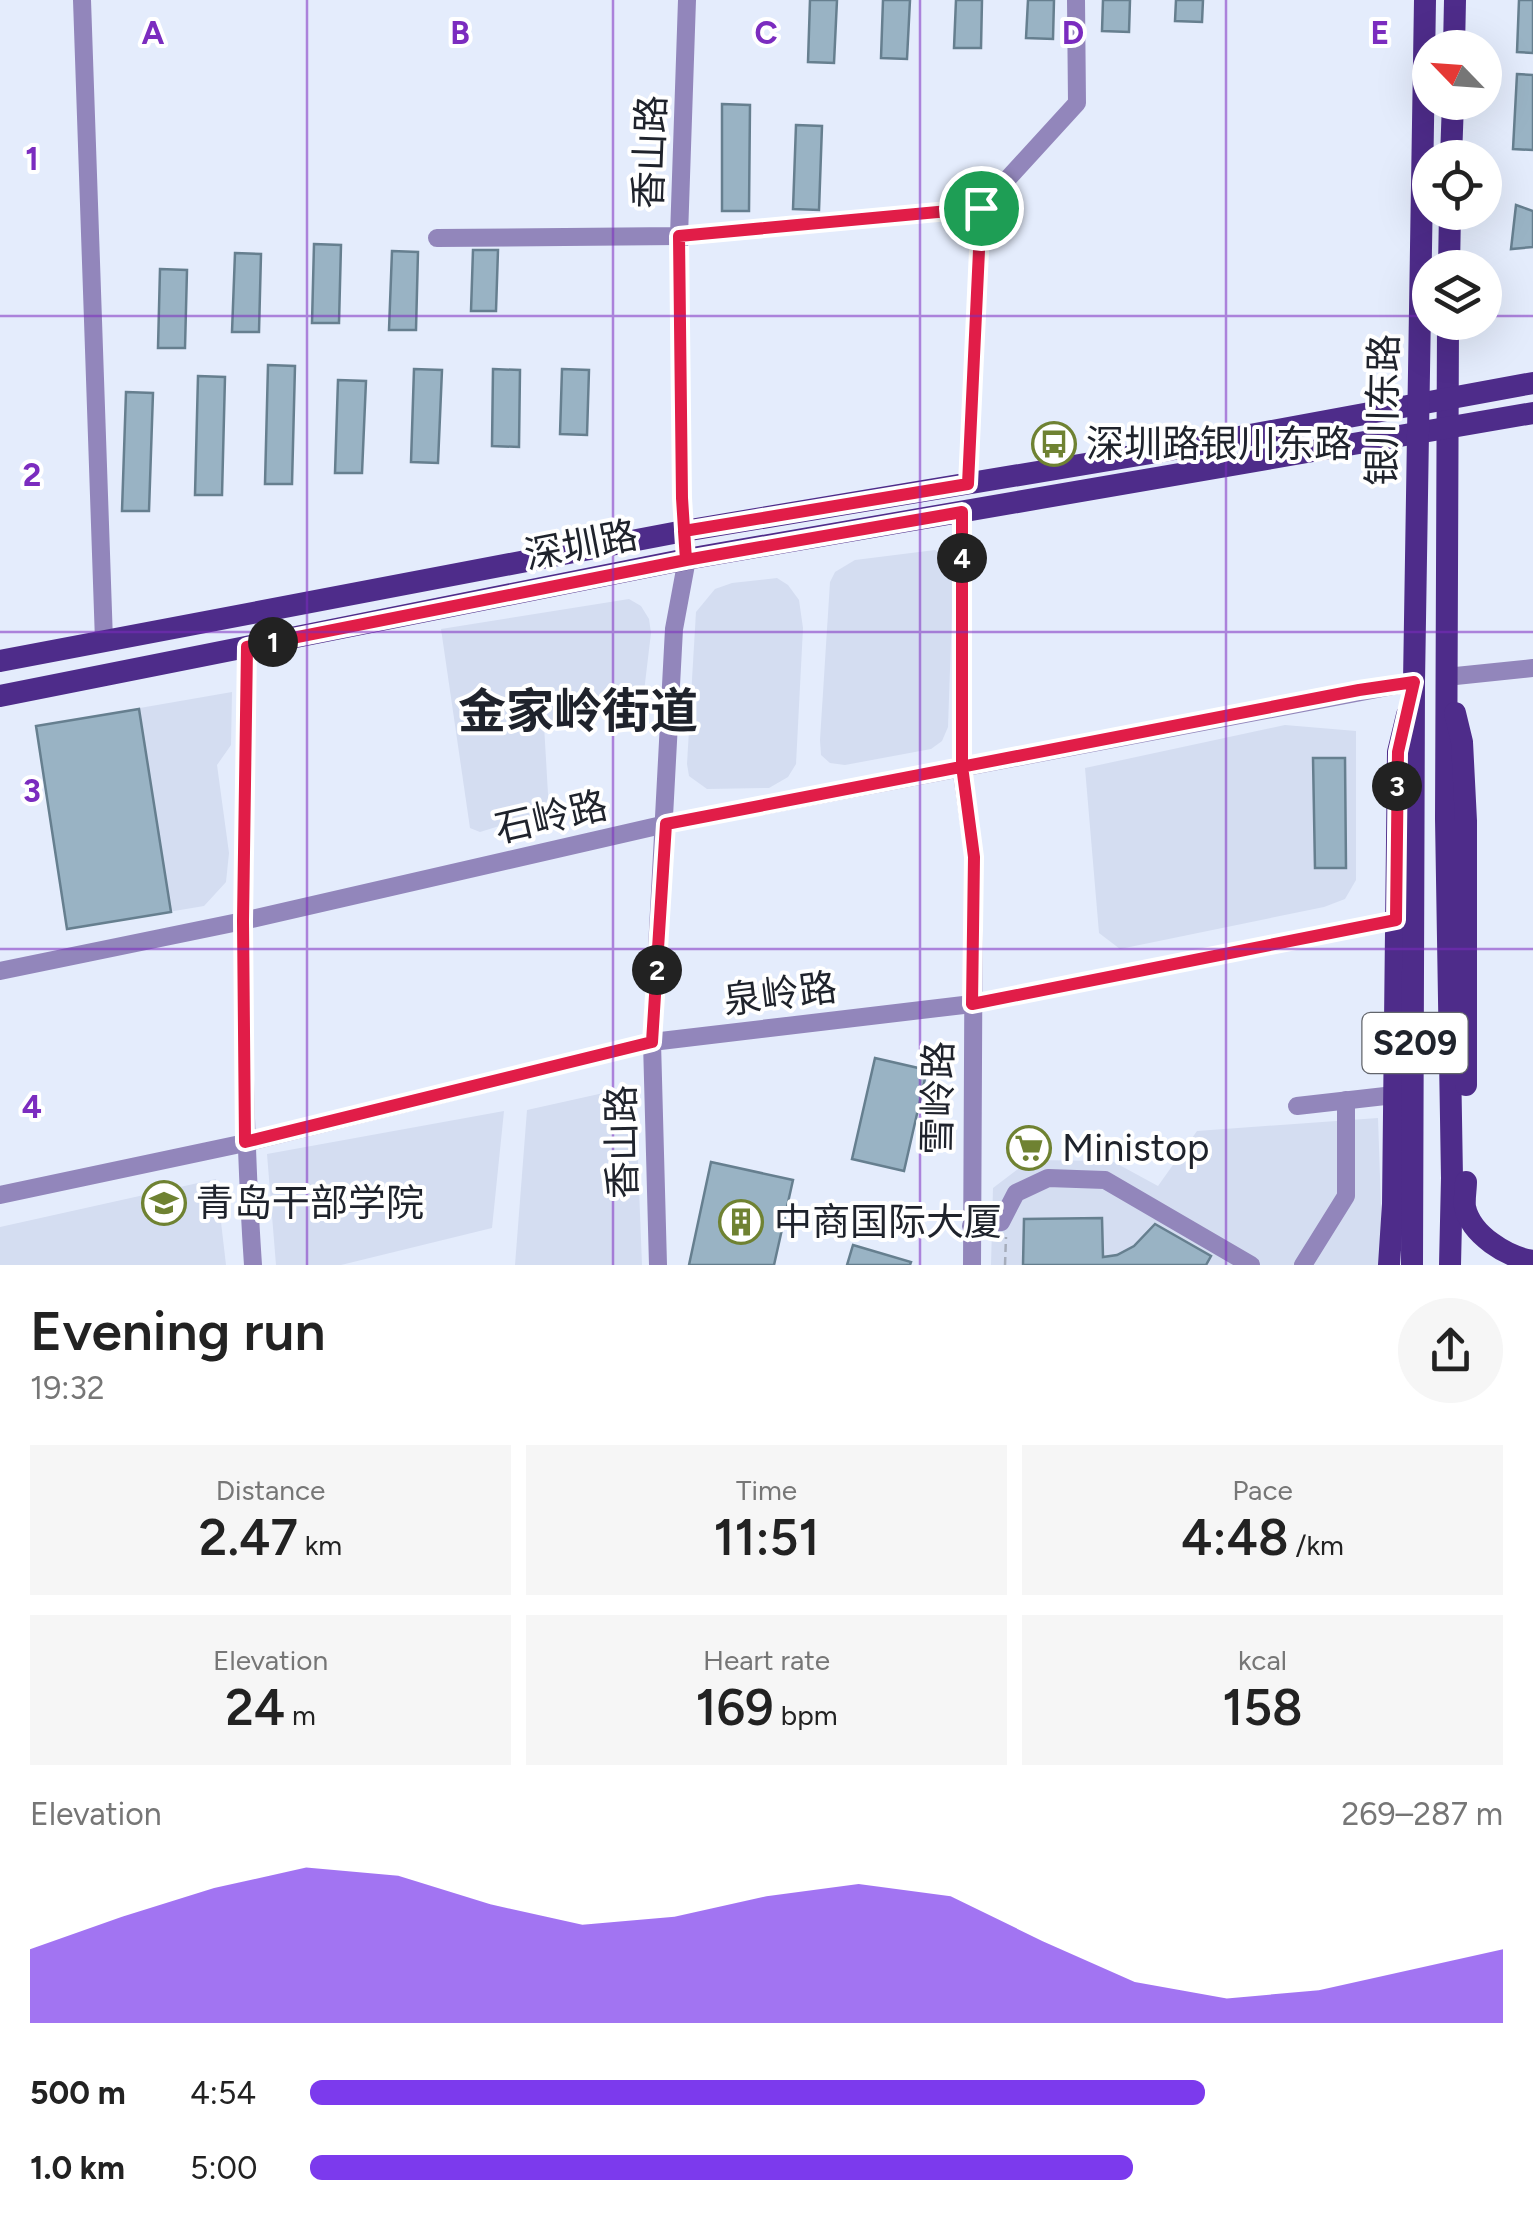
<!DOCTYPE html>
<html lang="en">
<head>
<meta charset="utf-8">
<style>
  :root { --surface:#fff; --page:#f6f6f6; --text:#222; --muted:#767676; --accent:#7c3aed }
  body { margin:0; font-family:Figtree,"Noto Sans SC",sans-serif; background:var(--page); color:var(--text); height:100vh; display:flex; flex-direction:column; font-size:38px; white-space:nowrap }
  * { box-sizing:border-box; margin:0 }
  p { font-size:32px; color:var(--muted) }
  .icon { flex:none; width:55px; height:55px; fill:none; stroke:currentColor; stroke-width:2; stroke-linecap:round; stroke-linejoin:round }
  .map { position:relative; height:1265px; overflow:hidden }
  .details { display:flex; flex-direction:column; background:var(--surface); flex:1 }
  .details>* { flex:none }
  .needle { width:65px; rotate:295deg }
  .fabs { position:absolute; left:1412px; top:30px; display:grid; gap:20px }
  .fabs a { display:grid; place-items:center; width:90px; height:90px; border-radius:50%; background:var(--surface); box-shadow:0 10px 40px #0002; font-size:50px }
  .pin { position:absolute; display:grid; place-items:center; width:85px; height:85px; color:#fff; margin:-42px; border:5px solid #fff; border-radius:50%; box-shadow:0 2px 10px #0007 }
  .km { position:absolute; width:50px; height:50px; margin:-25px; border-radius:50%; background:#222; color:#fff; font-size:28px; line-height:50px; text-align:center }
  .round { display:grid; place-items:center; flex:none; width:105px; height:105px; border-radius:52px; background:var(--page) }
  .head { display:flex; align-items:center; justify-content:space-between; height:170px; padding:0 30px }
  h1 { font-size:55px; font-weight:600; line-height:75px }
  .stats { display:grid; grid-template-columns:repeat(3,1fr); gap:15px; height:170px; padding:10px 30px }
  .stats div { display:grid; align-content:center; border-radius:0px; background:var(--page); text-align:center }
  .stats b { font-size:50px; font-weight:600 }
  .stats small { font-size:28px; font-weight:400 }
  .stats p { font-size:28px }
  .chart { height:280px; padding:20px 30px }
  .chart p { display:flex; justify-content:space-between }
  .chart svg { width:100%; height:180px; margin-top:10px; fill:var(--accent); opacity:.7 }
  ul { padding:0 30px; list-style:none; font-size:32px }
  li { display:grid; grid-template-columns:160px 120px 1fr; align-items:center; height:75px }
  li i { height:25px; border-radius:12px; background:var(--accent) }
  .map>svg:first-child { display:block }
  .built { fill:#d4ddf1 }
  .building { fill:#99b3c4; stroke:#667f8f; stroke-width:2.5 }
  .lines { fill:none; stroke-linecap:round; stroke-linejoin:round }
  .path { stroke:#a6adbb; stroke-width:2.5; stroke-dasharray:8 5; stroke-linecap:butt }
  .minor { stroke:#9286bb; stroke-width:18 }
  .major { stroke:#4e2c8a; stroke-width:22 }
  .route-casing { stroke:#fff; stroke-width:20 }
  .route { stroke:#e11d48; stroke-width:12 }
  .grid { fill:none; stroke:#7b2cbf; stroke-width:2.5; stroke-opacity:0.55 }
  .labels { text-anchor:middle; dominant-baseline:central; stroke-width:8; stroke-linejoin:round; paint-order:stroke }
  .shield { fill:#fff; stroke:#62656b; stroke-width:2.5 }
  .shield-label { font-size:35px; font-weight:bold; fill:#1f232c }
  .street-label { font-size:38px; fill:#1f232c; stroke:#fff }
  .poi-label { font-size:38px; fill:#1f232c; stroke:#fff; text-anchor:start }
  .district-label { font-size:48px; font-weight:bold; fill:#1f232c; stroke:#fff }
  .grid-label { font-size:32px; text-anchor:middle; font-weight:bold; fill:#7b2cbf; stroke:#fff; stroke-width:8; stroke-linejoin:round; paint-order:stroke }
</style>
</head>
<body>
<div class="map">
<svg width="1533" height="1265" viewBox="0 0 1533 1265">
  <rect width="100%" height="100%" fill="#e4ecfc"/>
  <g class="built">
    <polygon points="935,550 945,557 953,583 948,727 942,741 931,749 845,765 830,763 821,755 820,740 830,582 835,572 855,560"/>
    <polygon points="777,578 788,585 799,600 803,628 796,764 788,777 769,788 707,789 689,776 687,764 696,612 715,589 732,583"/>
    <polygon points="629,599 641,606 649,619 651,633 643,700 544,725 549,811 480,832 470,828 441,629"/>
    <polygon points="232,692 231,745 217,765 229,853 226,882 204,906 67,929 36,726"/>
    <polygon points="1285,725 1356,731 1356,880 1345,899 1324,907 1120,949 1099,933 1085,768"/>
    <polygon points="635,1086 642,1265 515,1265 527,1110"/>
    <polygon points="504,1111 492,1228 341,1265 276,1265 267,1154"/>
    <polygon points="1378,1118 1383,1265 991,1265 993,1188 1030,1160 1112,1161 1158,1186 1197,1131"/>
    <polygon points="216,1179 226,1265 0,1265 0,1227"/>
  </g>
  <g class="building">
    <polygon points="810,0 837,0 834,63 808,62"/>
    <polygon points="883,0 910,0 907,59 881,58"/>
    <polygon points="956,0 982,0 981,48 954,48"/>
    <polygon points="1028,0 1054,0 1053,39 1026,38"/>
    <polygon points="1103,0 1130,0 1129,32 1102,31"/>
    <polygon points="1176,0 1203,0 1202,22 1175,21"/>
    <polygon points="1519,0 1533,0 1533,53 1517,52"/>
    <polygon points="1517,74 1533,75 1533,150 1513,149"/>
    <polygon points="722,104 750,105 749,211 722,211"/>
    <polygon points="796,125 822,126 819,210 793,209"/>
    <polygon points="1516,205 1533,211 1533,247 1511,249"/>
    <polygon points="314,244 341,245 339,323 312,323"/>
    <polygon points="473,250 498,250 496,311 471,311"/>
    <polygon points="392,251 418,252 416,330 389,330"/>
    <polygon points="235,253 261,254 259,332 232,332"/>
    <polygon points="160,269 187,270 185,348 158,348"/>
    <polygon points="268,365 295,366 292,484 265,484"/>
    <polygon points="414,369 442,370 438,463 411,462"/>
    <polygon points="493,369 520,370 519,447 492,446"/>
    <polygon points="562,369 589,370 587,435 560,434"/>
    <polygon points="198,376 225,377 222,495 195,495"/>
    <polygon points="338,380 366,381 362,473 335,473"/>
    <polygon points="126,392 153,393 149,511 122,511"/>
    <polygon points="139,709 171,912 67,929 36,726"/>
    <polygon points="1313,758 1345,758 1346,868 1315,868"/>
    <polygon points="875,1058 927,1070 904,1171 852,1159"/>
    <polygon points="711,1162 793,1180 774,1265 689,1265"/>
    <polygon points="1102,1218 1103,1257 1117,1255 1134,1246 1155,1224 1211,1256 1206,1265 1023,1265 1024,1219"/>
    <polygon points="853,1245 911,1262 910,1265 847,1265"/>
  </g>
  <g class="lines">
    <polyline class="path" points="1005,1265 1006,1237"/>
    <g class="minor">
      <polyline points="82,0 104,641"/>
      <polyline points="437,238 679,236 981,208 1077,103 1076,0"/>
      <polyline points="968,484 981,208"/>
      <polyline points="963,512 961,767 974,857 972,1265"/>
      <path d="M247 647C244 853 239 1059 253 1265"/>
      <polyline points="1446,677 1533,668"/>
      <polyline points="0,971 243,921 666,824 1414,682"/>
      <polyline points="1297,1106 1394,1095"/>
      <polyline points="0,1195 245,1143 652,1042 972,1004 1396,920"/>
      <polyline points="971,1226 1001,1222 1016,1193 1048,1178 1105,1180 1251,1265"/>
      <polyline points="658,1265 652,1042 674,629 687,559 682,498 679,236 687,0"/>
      <polyline points="1303,1265 1346,1196 1346,1100"/>
    </g>
    <g class="major">
      <polyline points="1454,48 1455,0"/>
      <polyline points="1451,158 1453,102"/>
      <polyline points="1449,268 1450,212"/>
      <polyline points="1448,322 1446,819 1452,1178 1450,1265"/>
      <polyline points="0,661 684,531 1169,450 1533,383"/>
      <polyline points="0,696 687,559 1533,413"/>
      <polyline points="1455,713 1462,742 1466,821 1466,1085"/>
      <path d="M1466 1182C1466 1189 1464 1199 1465 1207 1471 1235 1507 1257 1533 1261"/>
      <polyline points="1389,1265 1393,1204 1398,752 1407,715"/>
      <polyline points="1412,1265 1414,682 1425,0"/>
    </g>
  </g>
  <g class="lines">
    <g class="route-casing">
      <polyline id="route" points="981,208 968,484 684,531 686,560 247,647 243,921 245,1142 652,1042 666,824 1359,690 1414,682 1398,752 1396,920 972,1004 974,857 962,766 962,512 686,560 682,498 679,236 981,208"/>
    </g>
    <use href="#route" class="route"/>
  </g>
  <path class="grid" d="M307 0V1265M613 0V1265M920 0V1265M1226 0V1265M0 316H1430M1485 316H1533M0 632H1533M0 949H1533"/>
  <defs>
    <g id="bus-ring" transform="scale(2.25)"><circle r="9.5" fill="#fff" stroke="#6f8232" stroke-width="1.5"/><path d="M-5-6H5V4H4V6H2V4H-2V6H-4V4H-5ZM-3.5-4V0h7V-4ZM-3.5 1.2v1.5H-2V1.2ZM2 1.2v1.5H3.5V1.2Z" fill="#6f8232"/></g>
    <g id="supermarket-ring" transform="scale(2.25)"><circle r="9.5" fill="#fff" stroke="#6f8232" stroke-width="1.5"/><path d="M-6-5.5h2.5l.6 2H6L4.5 2H-2.5L-4.4-4H-6ZM-1.5 3.2a1.3 1.3 0 1 0 .1 0ZM3 3.2a1.3 1.3 0 1 0 .1 0Z" fill="#6f8232"/></g>
    <g id="school-ring" transform="scale(2.25)"><circle r="9.5" fill="#fff" stroke="#6f8232" stroke-width="1.5"/><path d="M0-5L7-2L0 1L-7-2ZM-4 1L0 2.5L4 1V4Q0 6-4 4Z" fill="#6f8232"/></g>
    <g id="building-ring" transform="scale(2.25)"><circle r="9.5" fill="#fff" stroke="#6f8232" stroke-width="1.5"/><path d="M-4-6H4V6H1V3H-1V6H-4ZM-2.5-4.3h1.7v1.8h-1.7ZM.8-4.3h1.7v1.8H.8ZM-2.5-1h1.7V.8h-1.7ZM.8-1h1.7V.8H.8Z" fill="#6f8232"/></g>
  </defs>
  <g fill-rule="evenodd">
    <use href="#bus-ring" x="1054" y="444"/>
    <use href="#supermarket-ring" x="1029" y="1148"/>
    <use href="#school-ring" x="164" y="1203"/>
    <use href="#building-ring" x="741" y="1222"/>
  </g>
  <g class="labels">
    <rect class="shield" x="1362.5" y="1013" width="105" height="60" rx="8"/>
    <g class="shield-label">
      <text x="1415" y="1043">S209</text>
    </g>
    <g class="street-label">
      <text transform="translate(650 152) rotate(-88)">香山路</text>
      <text transform="translate(1383 410) rotate(-89)">银川东路</text>
      <text transform="translate(581 545) rotate(-11)">深圳路</text>
      <text transform="translate(551 817) rotate(-13)">石岭路</text>
      <text transform="translate(780 994) rotate(-7)">泉岭路</text>
      <text transform="translate(938 1098) rotate(-89)">雪岭路</text>
      <text transform="translate(622 1142) rotate(-91)">香山路</text>
    </g>
    <g class="poi-label">
      <text x="1086" y="444">深圳路银川东路</text>
      <text x="1062" y="1148">Ministop</text>
      <text x="196" y="1203">青岛干部学院</text>
      <text x="774" y="1222">中商国际大厦</text>
    </g>
    <g class="district-label">
      <text x="578" y="711">金家岭街道</text>
    </g>
  </g>
  <g class="grid-label">
    <text x="153" y="44">A</text>
    <text x="460" y="44">B</text>
    <text x="766" y="44">C</text>
    <text x="1073" y="44">D</text>
    <text x="1380" y="44">E</text>
    <text x="32" y="170">1</text>
    <text x="32" y="486">2</text>
    <text x="32" y="802">3</text>
    <text x="32" y="1118">4</text>
  </g>
</svg>
<div class="fabs">
<a><svg class="needle" viewBox="-14 -14 28 28"><path d="M0-13l5 13h-10z" fill="#e53935"/><path d="M0 13l5-13h-10z" fill="#767676"/></svg></a>
<a><svg class="icon" aria-label="locate" viewBox="0 0 24 24"><circle cx="12" cy="12" r="6"/><path d="M12 2v4M12 18v4M2 12h4M18 12h4"/></svg></a>
<a><svg class="icon" aria-label="layers" viewBox="0 0 24 24"><path d="M12 4l9 5-9 5-9-5zM3 14l9 5 9-5"/></svg></a>
</div>
<div class="pin" style="left:981px;top:208px;background:#1e9e55"><svg class="icon" aria-label="arrive" viewBox="0 0 24 24"><path d="M6 21V4h12l-3 4 3 4H6"/></svg></div>
<b class="km" style="left:273px;top:642px">1</b>
<b class="km" style="left:657px;top:970px">2</b>
<b class="km" style="left:1397px;top:786px">3</b>
<b class="km" style="left:962px;top:558px">4</b>
</div>
<section class="details">
<div class="head"><div><h1>Evening run</h1><p>19:32</p></div><a class="round"><svg class="icon" aria-label="share" viewBox="0 0 24 24"><path d="M12 15V3M7 8l5-5 5 5M5 13v7h14v-7"/></svg></a></div>
<div class="stats">
<div><p>Distance</p><b>2.47<small> km</small></b></div>
<div><p>Time</p><b>11:51</b></div>
<div><p>Pace</p><b>4:48<small> /km</small></b></div>
</div>
<div class="stats">
<div><p>Elevation</p><b>24<small> m</small></b></div>
<div><p>Heart rate</p><b>169<small> bpm</small></b></div>
<div><p>kcal</p><b>158</b></div>
</div>
<div class="chart"><p><span>Elevation</span>269–287 m</p>
<svg viewBox="0 0 160 44" preserveAspectRatio="none"><path d="M0 44V26L10 18L20 11L30 6L40 8L50 15L60 20L70 18L80 13L90 10L100 13L110 24L120 34L130 38L140 36L150 31L160 26V44z"/></svg>
</div>
<ul>
<li><b>500 m</b>4:54<i style="width:75%"></i></li>
<li><b>1.0 km</b>5:00<i style="width:69%"></i></li>
</ul>
</section>
</body>
</html>
